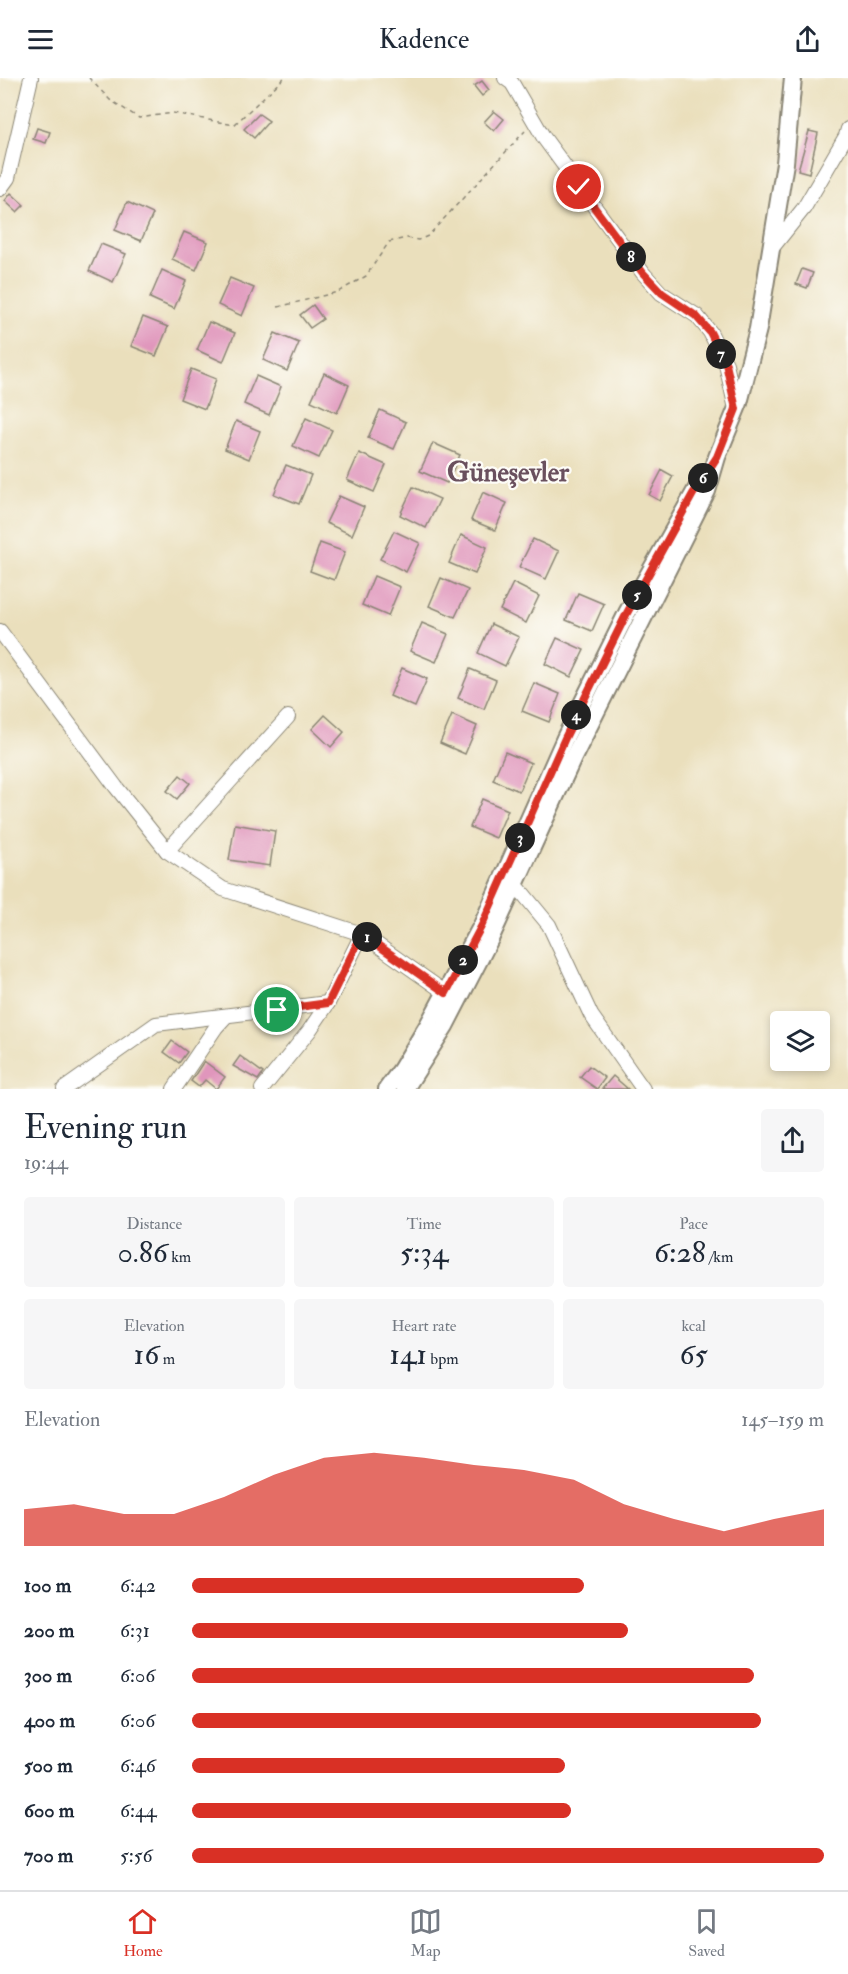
<!DOCTYPE html>
<html lang="en">
<head>
<meta charset="utf-8">
<style>
  :root { --surface:#fff; --page:#f6f6f7; --text:#1f2937; --muted:#747a83; --line:#e0e1e3; --accent:#d93025 }
  body { margin:0; font-family:"IM FELL Double Pica",serif; background:var(--page); color:var(--text); height:100vh; display:flex; flex-direction:column; font-size:22px; white-space:nowrap }
  * { box-sizing:border-box; margin:0 }
  p { font-size:20px; color:var(--muted) }
  .icon { flex:none; width:33px; height:33px; fill:none; stroke:currentColor; stroke-width:2; stroke-linecap:round; stroke-linejoin:round }
  .map { position:relative; height:1011px; overflow:hidden }
  .side { display:flex; flex-direction:column; background:var(--surface); flex:1 }
  .side>* { flex:none }
  .tools { position:absolute; left:770px; top:933px; display:grid; gap:12px }
  .tools a { display:grid; place-items:center; width:60px; height:60px; border-radius:6px; background:var(--surface); box-shadow:0 3px 9px #0003; font-size:30px }
  .pin { position:absolute; display:grid; place-items:center; width:51px; height:51px; color:#fff; margin:-26px; border:3px solid #fff; border-radius:50%; box-shadow:0 2px 6px #0007 }
  .km { position:absolute; width:30px; height:30px; margin:-15px; border-radius:50%; background:#222; color:#fff; font-size:16px; line-height:30px; text-align:center }
  .round { display:grid; place-items:center; flex:none; width:63px; height:63px; border-radius:6px; background:var(--page) }
  .head { display:flex; align-items:center; justify-content:space-between; height:102px; padding:0 24px }
  h1 { font-size:33px; font-weight:600; line-height:45px }
  .figures { display:grid; grid-template-columns:repeat(3,1fr); gap:9px; height:102px; padding:6px 24px }
  .figures div { display:grid; align-content:center; border-radius:6px; background:var(--page); text-align:center }
  .figures b { font-size:30px; font-weight:600 }
  .figures small { font-size:16px; font-weight:400 }
  .figures p { font-size:16px }
  .chart { height:168px; padding:12px 24px }
  .chart p { display:flex; justify-content:space-between }
  .chart svg { width:100%; height:108px; margin-top:6px; fill:var(--accent); opacity:.7 }
  ul { padding:0 24px; list-style:none; font-size:20px }
  li { display:grid; grid-template-columns:96px 72px 1fr; align-items:center; height:45px }
  li i { height:15px; border-radius:8px; background:var(--accent) }
  header { display:flex; justify-content:space-between; align-items:center; height:78px; padding:0 24px; background:var(--surface); font-size:27px; font-weight:600 }
  .tab-bar { display:flex; justify-content:space-around; align-items:center; height:84px; border-top:2px solid var(--line); background:var(--surface); font-size:16px; color:var(--muted) }
  .tab-bar a { display:grid; justify-items:center; gap:3px }
  .tab-bar .selected { color:var(--accent) }
  .map>svg:first-child { display:block }
  .building { fill:#e096bc }
  .lines { fill:none; stroke-linecap:round; stroke-linejoin:round }
  .minor-casing { stroke:#8a8574; stroke-width:16 }
  .major-casing { stroke:#8a8574; stroke-width:20 }
  .path { stroke:#8a8574; stroke-width:1.5; stroke-dasharray:4.5 4.5; stroke-linecap:butt }
  .minor { stroke:#fff; stroke-width:14 }
  .major { stroke:#fff; stroke-width:16 }
  .route-casing { stroke:#fff; stroke-width:12 }
  .route { stroke:#d93025; stroke-width:8 }
  .labels { text-anchor:middle; dominant-baseline:central; stroke-width:4.5; stroke-linejoin:round; paint-order:stroke }
  .district-label { font-size:27px; font-weight:bold; fill:#6a505e; stroke:#fdfcf7 }
</style>
</head>
<body>
<header><svg class="icon" aria-label="menu" viewBox="0 0 24 24"><path d="M4 6h16M4 12h16M4 18h16"/></svg>Kadence<svg class="icon" aria-label="share" viewBox="0 0 24 24"><path d="M12 15V3M7 8l5-5 5 5M5 13v7h14v-7"/></svg></header>
<div class="map">
<svg width="848" height="1011" viewBox="0 0 848 1011">
  <rect width="100%" height="100%" fill="#fdfcf7"/>
  <filter id="ink" filterUnits="userSpaceOnUse"><feTurbulence type="fractalNoise" baseFrequency=".0167" numOctaves="2"/><feDisplacementMap in="SourceGraphic" scale="12" xChannelSelector="R" yChannelSelector="G"/><feConvolveMatrix kernelMatrix="1 2 1 2 8 2 1 2 1" color-interpolation-filters="sRGB"/></filter>
  <filter id="wash" filterUnits="userSpaceOnUse"><feTurbulence type="fractalNoise" baseFrequency=".008" numOctaves="4" result="noise"/><feDisplacementMap in="SourceGraphic" scale="24" xChannelSelector="R" yChannelSelector="G"/><feGaussianBlur stdDeviation="1.35" result="paint"/><feColorMatrix in="noise" values="0 0 0 0 0 0 0 0 0 0 0 0 0 0 0 0 0 1.4 0 .05"/><feComposite in="paint" operator="in"/></filter>
  <g filter="url(#wash)">
    <rect width="100%" height="100%" fill="#eadfbc"/>
    <g id="blocks">
      <g class="building">
        <polygon points="482,3 489,12 482,18 474,8"/>
        <polygon points="494,33 504,41 494,53 484,44"/>
        <polygon points="259,36 269,43 254,60 244,51"/>
        <polygon points="37,50 50,54 46,65 33,61"/>
        <polygon points="809,53 818,55 809,95 798,92"/>
        <polygon points="11,115 24,127 17,134 5,123"/>
        <polygon points="127,124 153,136 141,163 115,152"/>
        <polygon points="184,154 208,164 196,192 172,181"/>
        <polygon points="101,166 126,176 113,204 89,193"/>
        <polygon points="802,191 813,195 807,210 796,206"/>
        <polygon points="162,192 186,203 174,231 150,220"/>
        <polygon points="230,200 254,210 242,238 218,227"/>
        <polygon points="313,227 323,241 310,250 300,237"/>
        <polygon points="143,239 168,249 156,278 131,268"/>
        <polygon points="209,244 235,255 223,284 197,272"/>
        <polygon points="275,255 299,265 287,293 263,282"/>
        <polygon points="191,291 216,301 205,331 180,321"/>
        <polygon points="324,295 349,307 337,335 311,323"/>
        <polygon points="256,298 281,309 269,337 244,326"/>
        <polygon points="380,332 406,344 394,371 368,360"/>
        <polygon points="306,340 332,352 319,380 293,368"/>
        <polygon points="236,343 260,353 249,381 225,371"/>
        <polygon points="433,365 460,377 447,405 420,393"/>
        <polygon points="359,375 386,387 374,414 347,402"/>
        <polygon points="286,387 311,397 299,426 274,416"/>
        <polygon points="662,392 673,398 660,423 649,417"/>
        <polygon points="413,409 440,421 426,450 400,437"/>
        <polygon points="483,414 507,425 495,452 471,442"/>
        <polygon points="339,418 364,429 352,457 326,445"/>
        <polygon points="394,453 420,465 406,494 380,481"/>
        <polygon points="461,457 487,469 475,496 449,485"/>
        <polygon points="533,461 559,473 546,501 519,489"/>
        <polygon points="320,465 345,474 334,502 310,493"/>
        <polygon points="374,498 400,509 388,538 362,527"/>
        <polygon points="441,500 468,512 455,539 429,528"/>
        <polygon points="513,505 539,518 526,545 500,532"/>
        <polygon points="578,515 604,526 592,553 566,542"/>
        <polygon points="422,545 448,556 436,584 410,573"/>
        <polygon points="491,546 519,559 505,588 478,575"/>
        <polygon points="557,560 584,572 571,599 545,586"/>
        <polygon points="402,590 427,601 415,629 390,618"/>
        <polygon points="470,591 496,602 484,631 458,620"/>
        <polygon points="534,605 560,616 549,644 522,633"/>
        <polygon points="325,637 344,654 331,669 312,651"/>
        <polygon points="452,637 477,648 465,676 440,665"/>
        <polygon points="505,674 531,685 519,713 493,702"/>
        <polygon points="180,697 190,705 177,721 167,713"/>
        <polygon points="482,721 508,732 496,760 470,749"/>
        <polygon points="235,746 275,753 270,788 229,782"/>
        <polygon points="172,963 187,974 179,985 164,974"/>
        <polygon points="240,978 263,995 258,1002 233,988"/>
        <polygon points="204,983 225,999 216,1011 205,1002 199,1009 191,1003"/>
        <polygon points="589,988 605,1000 597,1011 580,999"/>
        <polygon points="613,998 628,1011 602,1011"/>
      </g>
    </g>
  </g>
  <g filter="url(#ink)">
    <use href="#blocks" fill-opacity="0" stroke="#8a8574" stroke-width="1.5"/>
    <g class="lines">
      <g class="minor-casing">
        <g id="minor">
          <polyline points="505,0 512,5 544,60 643,195 661,215 697,238 710,254 726,286 736,331"/>
          <polyline points="0,111 8,100 31,0"/>
          <polyline points="772,170 804,130 846,58 848,51"/>
          <polyline points="0,553 116,709 167,773 223,811 362,856 446,915"/>
          <polyline points="167,773 288,639"/>
          <polyline points="516,807 549,847 591,937 643,1011"/>
          <polyline points="64,1011 156,946 328,925"/>
          <polyline points="174,1011 216,949 226,938"/>
          <polyline points="262,1011 309,953 328,925 362,856"/>
        </g>
      </g>
      <g class="major-casing">
        <g id="major">
          <polyline points="387,1011 401,992 428,947 482,847 565,660 627,535 701,403"/>
          <polyline points="405,1011 445,948 491,859 573,680 707,413 717,379 739,325 758,251 785,85 793,0"/>
        </g>
      </g>
      <g class="path">
        <polyline points="89,0 110,22 139,40 173,35 234,47 284,0"/>
        <polyline points="278,229 338,214 366,198 389,164 407,160 418,162 428,158 525,53"/>
      </g>
      <use href="#minor" class="minor"/>
      <use href="#major" class="major"/>
    </g>
  </g>
  <g class="lines" filter="url(#ink)">
    <g class="route-casing">
      <polyline id="route" points="277,932 328,925 362,856 446,915 482,847 565,660 627,535 693,416 717,379 736,331 726,286 710,254 696,238 662,215 643,195 579,109"/>
    </g>
    <use href="#route" class="route"/>
  </g>
  <g class="labels">
    <g class="district-label">
      <text x="508" y="394">Güneşevler</text>
    </g>
  </g>
</svg>
<div class="tools">
<a><svg class="icon" aria-label="layers" viewBox="0 0 24 24"><path d="M12 4l9 5-9 5-9-5zM3 14l9 5 9-5"/></svg></a>
</div>
<div class="pin" style="left:277px;top:932px;background:#1e9e55"><svg class="icon" aria-label="arrive" viewBox="0 0 24 24"><path d="M6 21V4h12l-3 4 3 4H6"/></svg></div>
<div class="pin" style="left:579px;top:109px;background:#d93025"><svg class="icon" aria-label="check" viewBox="0 0 24 24"><path d="M5 12l5 5 9-10"/></svg></div>
<b class="km" style="left:367px;top:859px">1</b>
<b class="km" style="left:463px;top:882px">2</b>
<b class="km" style="left:520px;top:760px">3</b>
<b class="km" style="left:576px;top:637px">4</b>
<b class="km" style="left:637px;top:517px">5</b>
<b class="km" style="left:703px;top:400px">6</b>
<b class="km" style="left:721px;top:276px">7</b>
<b class="km" style="left:631px;top:179px">8</b>
</div>
<section class="side">
<div class="head"><div><h1>Evening run</h1><p>19:44</p></div><a class="round"><svg class="icon" aria-label="share" viewBox="0 0 24 24"><path d="M12 15V3M7 8l5-5 5 5M5 13v7h14v-7"/></svg></a></div>
<div class="figures">
<div><p>Distance</p><b>0.86<small> km</small></b></div>
<div><p>Time</p><b>5:34</b></div>
<div><p>Pace</p><b>6:28<small> /km</small></b></div>
</div>
<div class="figures">
<div><p>Elevation</p><b>16<small> m</small></b></div>
<div><p>Heart rate</p><b>141<small> bpm</small></b></div>
<div><p>kcal</p><b>65</b></div>
</div>
<div class="chart"><p><span>Elevation</span>145–159 m</p>
<svg viewBox="0 0 160 44" preserveAspectRatio="none"><path d="M0 44V29L10 27L20 31L30 31L40 24L50 15L60 8L70 6L80 8L90 11L100 13L110 17L120 27L130 33L140 38L150 33L160 29V44z"/></svg>
</div>
<ul>
<li><b>100 m</b>6:42<i style="width:62%"></i></li>
<li><b>200 m</b>6:31<i style="width:69%"></i></li>
<li><b>300 m</b>6:06<i style="width:89%"></i></li>
<li><b>400 m</b>6:06<i style="width:90%"></i></li>
<li><b>500 m</b>6:46<i style="width:59%"></i></li>
<li><b>600 m</b>6:44<i style="width:60%"></i></li>
<li><b>700 m</b>5:56<i style="width:100%"></i></li>
</ul>
</section>
<nav class="tab-bar">
<a class="selected"><svg class="icon" aria-label="home" viewBox="0 0 24 24"><path d="M3 11l9-7 9 7M6 9v11h12V9"/></svg>Home</a>
<a><svg class="icon" aria-label="map" viewBox="0 0 24 24"><path d="M3 6l6-2 6 2 6-2v14l-6 2-6-2-6 2zM9 4v14M15 6v14"/></svg>Map</a>
<a><svg class="icon" aria-label="saved" viewBox="0 0 24 24"><path d="M7 4h10v16l-5-4-5 4z"/></svg>Saved</a>
</nav>
</body>
</html>
